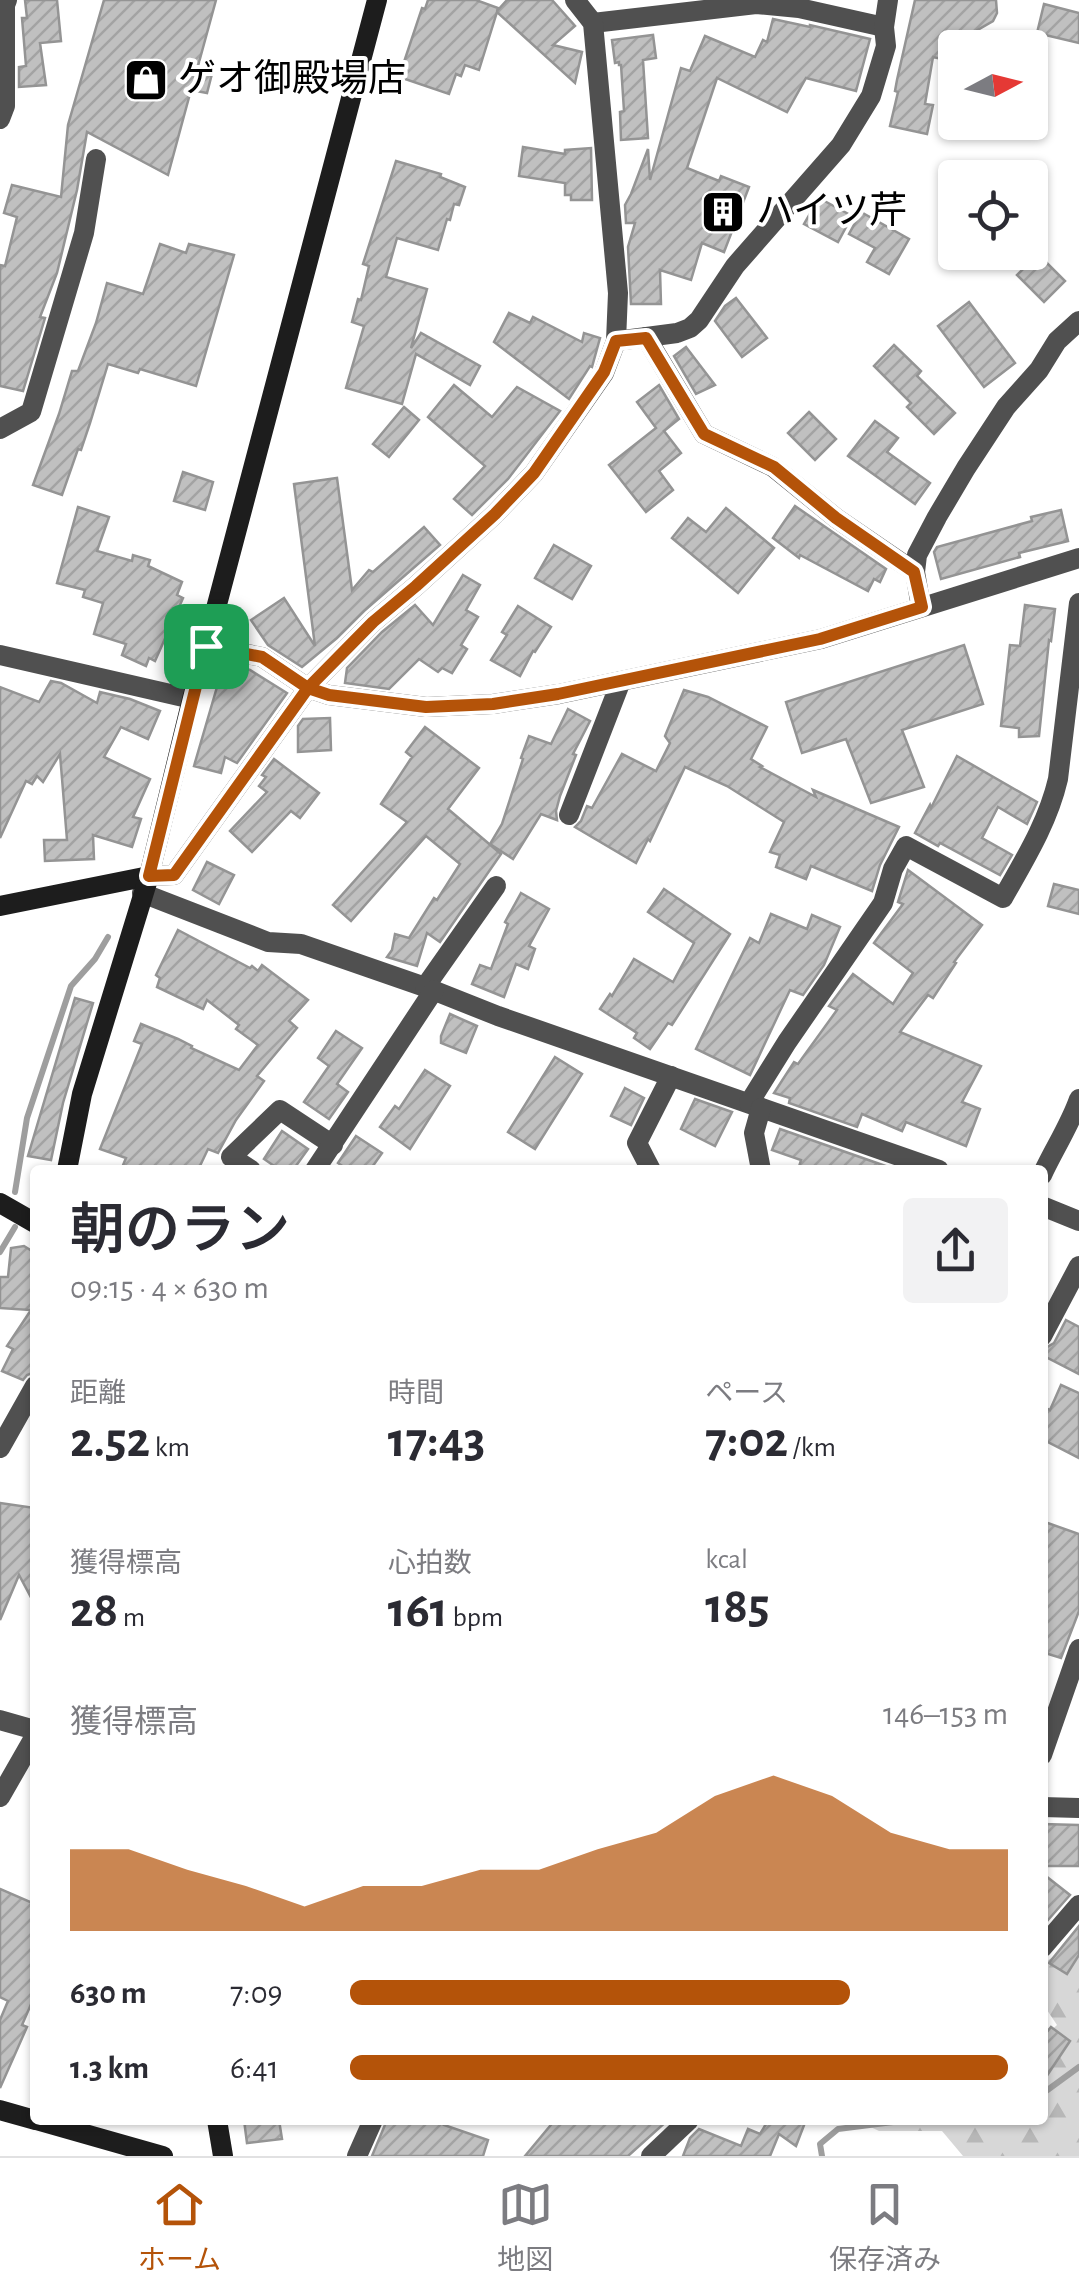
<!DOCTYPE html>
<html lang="ja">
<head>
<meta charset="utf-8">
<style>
  :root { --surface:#fff; --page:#f2f2f3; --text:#2b2b33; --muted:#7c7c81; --line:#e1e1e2; --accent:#b45309 }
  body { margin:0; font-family:"Alegreya Sans","Noto Sans JP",sans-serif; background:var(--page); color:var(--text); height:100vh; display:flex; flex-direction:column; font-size:38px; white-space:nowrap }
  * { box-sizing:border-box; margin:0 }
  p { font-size:32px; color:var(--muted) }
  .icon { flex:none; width:55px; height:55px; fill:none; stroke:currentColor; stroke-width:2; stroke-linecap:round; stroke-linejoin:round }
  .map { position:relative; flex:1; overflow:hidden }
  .details { position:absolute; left:30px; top:1165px; width:1018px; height:960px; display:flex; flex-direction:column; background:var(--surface); border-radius:10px; box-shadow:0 2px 8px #0004 }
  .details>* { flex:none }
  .needle { width:65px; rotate:83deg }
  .tools { position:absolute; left:938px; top:30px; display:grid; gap:20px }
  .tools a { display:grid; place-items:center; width:110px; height:110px; border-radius:10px; background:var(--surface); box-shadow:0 2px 8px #0004; font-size:50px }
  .pin { position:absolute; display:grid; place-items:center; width:85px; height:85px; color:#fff; margin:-42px; border-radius:20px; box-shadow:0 5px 15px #0006 }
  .round { display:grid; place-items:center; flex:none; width:105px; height:105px; border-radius:10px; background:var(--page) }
  .overview { display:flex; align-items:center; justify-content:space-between; height:170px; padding:0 40px }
  h1 { font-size:55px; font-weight:600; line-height:75px }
  .figures { display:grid; grid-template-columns:repeat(3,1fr); gap:15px; height:170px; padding:10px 40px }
  .figures div { display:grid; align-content:center }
  .figures b { font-size:50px; font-weight:600 }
  .figures small { font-size:28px; font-weight:400 }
  .figures p { font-size:28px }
  .chart { height:280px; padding:20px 40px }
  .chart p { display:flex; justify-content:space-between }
  .chart svg { width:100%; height:180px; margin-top:10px; fill:var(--accent); opacity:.7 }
  ul { padding:0 40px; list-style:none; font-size:32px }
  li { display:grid; grid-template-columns:160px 120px 1fr; align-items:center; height:75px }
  li i { height:25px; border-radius:12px; background:var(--accent) }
  .tabs { display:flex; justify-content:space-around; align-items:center; height:140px; border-top:2px solid var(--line); background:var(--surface); font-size:28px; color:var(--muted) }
  .tabs a { display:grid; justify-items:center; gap:5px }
  .tabs .active { color:var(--accent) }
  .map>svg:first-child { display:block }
  .forest { fill:url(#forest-firs) }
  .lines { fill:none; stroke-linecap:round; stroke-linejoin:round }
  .stream { stroke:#9e9e9e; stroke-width:6 }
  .building { fill:url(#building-hatch); stroke:#949494; stroke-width:2.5 }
  .street { stroke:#505050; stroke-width:20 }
  .secondary { stroke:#1d1d1d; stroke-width:20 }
  .route-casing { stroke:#fff; stroke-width:20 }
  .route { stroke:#b45309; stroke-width:12 }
  .labels { text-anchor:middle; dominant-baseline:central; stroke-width:8; stroke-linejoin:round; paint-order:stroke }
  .poi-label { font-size:38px; fill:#000; stroke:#fff; text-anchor:start }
</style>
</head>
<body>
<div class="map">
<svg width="1079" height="2156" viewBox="0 0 1079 2156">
  <defs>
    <pattern id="forest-firs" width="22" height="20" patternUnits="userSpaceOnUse" patternTransform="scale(2.5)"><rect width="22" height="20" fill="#d7d7d7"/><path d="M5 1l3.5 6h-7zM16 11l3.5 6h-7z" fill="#b7b7b7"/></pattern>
    <pattern id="building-hatch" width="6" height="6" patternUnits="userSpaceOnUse" patternTransform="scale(2.5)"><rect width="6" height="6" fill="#c0c0c0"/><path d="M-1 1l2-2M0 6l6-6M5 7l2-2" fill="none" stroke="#a3a3a3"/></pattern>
  </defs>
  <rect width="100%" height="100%" fill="#fff"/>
  <polygon class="forest" points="1079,1942 1079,2156 963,2156 942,2131 879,2131 856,2120 1042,2120 1043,2038 1057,2025 1043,2004 1043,1963"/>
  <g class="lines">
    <g class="stream">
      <polyline points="15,1192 27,1118 71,986 95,959 108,937"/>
      <polyline points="0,1252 15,1227"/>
      <polyline points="1042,2094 1079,2067"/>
      <polyline points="822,2156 820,2144 838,2129 909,2120"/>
    </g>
  </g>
  <g class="building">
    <polygon points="25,0 57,0 61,41 40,43 46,85 19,87 19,67 26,66 22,18 27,18"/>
    <polygon points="104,0 216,0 198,66 213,70 207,93 191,90 168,175 87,132 77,190 57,273 40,317 45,318 23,391 0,386 0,265 5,266 17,217 4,213 12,185 61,197 68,125"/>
    <polygon points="428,0 476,0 498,8 497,11 507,0 552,0 575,26 553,45 582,52 575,83 497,12 479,70 465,65 461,76 456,74 449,94 399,77 422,8 425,9"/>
    <polygon points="915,0 996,0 997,13 993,21 955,43 955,62 933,57 925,104 933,105 927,134 890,126 898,92 895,91 897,80"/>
    <polygon points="1044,4 1079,13 1079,43 1037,33"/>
    <polygon points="773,19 810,27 810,25 870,39 856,91 806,78 787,112 717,78 687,168 719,181 721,176 749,187 724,252 702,243 691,280 660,270 661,304 631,304 628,247 635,223 626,223 625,205 631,194 648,149 650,180 681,68 690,71 705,36 755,57 763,40 767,42"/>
    <polygon points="653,35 656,58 643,60 648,138 621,140 620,112 624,111 621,65 619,65 619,62 615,63 612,40"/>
    <polygon points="523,147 565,154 565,150 591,148 592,200 571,200 571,195 565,195 565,183 519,176"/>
    <polygon points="396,161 441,174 440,177 465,187 459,205 454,204 450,220 447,219 438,250 397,238 386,277 427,289 411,348 421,333 480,366 470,385 416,354 402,404 346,388 364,326 352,322 358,299 361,300 369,266 363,264"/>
    <polygon points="819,198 852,216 838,242 804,224"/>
    <polygon points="861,212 909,239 889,274 867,262 875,248 849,234"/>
    <polygon points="160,244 186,253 189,244 234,255 196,386 140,369 138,373 108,364 90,423 81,450 78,449 62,495 33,485 59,414 72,371 78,371 96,323 107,283 143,294"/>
    <polygon points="1038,254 1065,281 1044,302 1017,275"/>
    <polygon points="736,298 767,338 742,357 715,321 725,306"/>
    <polygon points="969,302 1015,363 984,387 938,326"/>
    <polygon points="509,313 530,323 533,317 582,342 584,333 600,338 592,367 590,366 569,399 494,342"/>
    <polygon points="894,345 921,371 917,376 955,413 934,434 907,407 911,403 874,366"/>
    <polygon points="686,347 715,385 696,394 674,356"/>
    <polygon points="454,385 492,417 517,387 560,411 508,479 472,515 454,499 485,466 428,417"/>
    <polygon points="659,385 679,419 664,431 681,453 659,471 673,490 646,512 609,465 656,428 637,402"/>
    <polygon points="404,407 419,420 389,457 373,444"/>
    <polygon points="809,412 836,439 815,460 788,433"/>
    <polygon points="875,421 898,438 887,452 930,483 915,504 848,456"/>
    <polygon points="183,472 213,482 205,510 174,501"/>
    <polygon points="337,478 352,590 369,570 373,572 424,527 440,545 364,611 337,638 302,667 268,645 251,620 284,598 315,646 294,484"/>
    <polygon points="795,506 886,569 880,582 874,579 868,591 800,555 799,558 773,538"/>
    <polygon points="78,507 109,517 97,551 132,561 133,555 150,560 148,566 182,582 177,595 183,598 155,661 149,658 146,666 122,655 126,644 94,634 103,603 83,597 85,590 57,583"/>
    <polygon points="726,508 774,548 738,593 672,538 688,518 706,532"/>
    <polygon points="1061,510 1068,541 1019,553 1020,557 941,579 934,552 937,547 1032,521 1031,517"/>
    <polygon points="554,545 591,566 572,599 535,578"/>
    <polygon points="463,575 480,585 466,610 478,617 461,645 467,649 452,673 442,668 438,672 419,659 389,689 345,683 347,668 382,632 415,605 433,625"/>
    <polygon points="1025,605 1055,609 1051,641 1049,640 1039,736 1019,737 1019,728 1001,726 1010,645 1020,646"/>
    <polygon points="518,606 551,627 535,652 533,651 520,676 491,660 507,635 502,632"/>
    <polygon points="964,645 983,704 902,730 924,787 871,803 846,739 802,753 786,702"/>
    <polygon points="224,663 250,670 287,693 237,763 225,757 221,773 194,766"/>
    <polygon points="51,681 61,683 97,703 100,692 130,699 160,711 148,739 121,727 104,757 150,779 133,817 141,819 132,847 93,835 94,859 45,861 44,840 67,840 60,754 43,782 37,776 32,784 26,781 0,838 0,687 39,702"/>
    <polygon points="684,690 708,697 767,727 751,759 762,766 760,767 816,797 813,790 899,827 880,865 872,891 811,866 806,879 776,867 780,855 770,852 784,822 727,786 685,767 650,841 648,839 636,863 575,827 581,821 587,806 592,808 622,754 656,771 670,743 665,736"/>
    <polygon points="568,709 590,721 573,754 576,755 560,796 556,811 557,820 541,814 513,859 490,844 502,824 523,759 521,758 529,736 551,744"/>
    <polygon points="330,718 331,750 298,752 298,726 303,719"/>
    <polygon points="425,727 479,768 448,809 501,854 440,942 427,933 417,966 387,957 392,950 395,934 409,938 434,898 437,900 460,864 426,836 351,921 333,905 407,822 381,804 412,757 406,752"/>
    <polygon points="957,756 1037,802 1027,824 998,807 982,838 1012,855 1000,875 940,843 938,846 915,833 930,805 931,808"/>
    <polygon points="274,759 319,793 300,818 291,811 252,852 230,831 267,792 259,786 266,777 262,775"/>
    <polygon points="207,862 234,875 219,904 193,890"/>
    <polygon points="908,870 982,925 954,962 956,963 933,998 928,995 900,1032 981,1066 962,1102 980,1109 966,1146 906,1122 902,1131 862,1114 857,1127 789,1103 790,1098 774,1093 794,1062 798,1064 837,1010 829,1006 853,974 893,1004 913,973 874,943 903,904 898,902"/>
    <polygon points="1054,884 1079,890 1079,914 1048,906"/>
    <polygon points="664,889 730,934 672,1025 668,1023 650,1049 634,1038 637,1033 600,1009 610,994 612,996 634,959 673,982 694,943 648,912"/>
    <polygon points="521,893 549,909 529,946 535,949 528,969 516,964 504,997 472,984 480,965 491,969 508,924 505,922"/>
    <polygon points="771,914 807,929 812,915 840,927 824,965 803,995 790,990 750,1075 696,1049 750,938 759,943"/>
    <polygon points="178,930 250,968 252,966 258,971 262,965 308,1000 289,1021 297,1028 257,1076 264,1081 236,1120 218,1153 208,1149 198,1170 121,1170 126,1158 100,1149 142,1044 134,1041 141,1024 178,1039 192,1046 191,1048 239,1070 258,1045 236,1029 239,1025 207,1000 203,1009 157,987 160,978 156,975"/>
    <polygon points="75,998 93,1003 63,1103 51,1160 28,1156"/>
    <polygon points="450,1014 477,1026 466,1053 441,1043 441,1036"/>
    <polygon points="336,1031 362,1048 337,1084 348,1092 329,1119 304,1102 329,1066 318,1058"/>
    <polygon points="555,1057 582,1074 535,1149 508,1132"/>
    <polygon points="425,1070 450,1086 410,1149 380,1127 395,1106 399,1109"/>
    <polygon points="625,1088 644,1098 631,1125 611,1116"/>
    <polygon points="695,1099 732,1112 715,1146 681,1129"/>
    <polygon points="780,1129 897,1170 798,1170 801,1160 772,1150"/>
    <polygon points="282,1131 308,1149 293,1170 280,1170 264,1159"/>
    <polygon points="356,1136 382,1153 370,1170 348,1170 338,1163"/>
    <polygon points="24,1246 35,1253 35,1372 27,1375 23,1380 2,1371 13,1349 7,1346 31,1310 0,1308 0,1277 8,1277 11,1248"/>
    <polygon points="1066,1320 1079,1327 1079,1374 1042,1355 1042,1350 1054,1343"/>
    <polygon points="1061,1385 1079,1393 1079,1458 1042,1439 1042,1406 1050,1410"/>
    <polygon points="0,1503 35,1508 35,1605 19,1575 0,1620"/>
    <polygon points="1042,1521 1079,1534 1079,1611 1061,1658 1042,1652"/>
    <polygon points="1042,1824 1079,1825 1079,1866 1042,1866"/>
    <polygon points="1042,1873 1070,1895 1048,1920 1042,1914"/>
    <polygon points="0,1889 35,1904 35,1995 22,2025 27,2027 0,2088 0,2020 8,2001 0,1997"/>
    <polygon points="1079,1926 1079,1955 1067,1974 1049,1963"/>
    <polygon points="1051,2027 1070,2041 1042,2083 1042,2038"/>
    <polygon points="244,2120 279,2120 282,2139 247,2143"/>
    <polygon points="387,2120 446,2120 444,2125 488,2140 483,2156 372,2156"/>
    <polygon points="555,2120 668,2120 628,2156 525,2156"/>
    <polygon points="761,2120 806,2120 796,2146 779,2134 770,2156 683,2156 690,2138 699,2129 741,2146 748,2129 760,2134 766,2124"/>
  </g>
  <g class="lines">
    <g class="street">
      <polyline points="593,23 756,4 799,8 884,27"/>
      <polyline points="0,119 5,106 5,5 7,0"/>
      <polyline points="646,337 704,434 773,467 836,518 915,572"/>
      <polyline points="616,341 677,333 690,328 699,320 735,266 841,145 871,96 886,46 884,27 888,0"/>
      <polyline points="0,429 31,412 84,233 96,159"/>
      <polyline points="921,607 915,572 917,555 937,517 966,468 1006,407 1039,370 1057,341 1079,321"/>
      <polyline points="207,646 262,657 308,688 329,695 426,707 493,704 559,694 821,639 1079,558"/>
      <polyline points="0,655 192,699"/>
      <polyline points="569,815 621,681"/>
      <polyline points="149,876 174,875 308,688 373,622 416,586 495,514 534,473 604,373 616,341 618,293 593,23 575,0"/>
      <polyline points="142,893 268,942 301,944 425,987 498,1016 939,1170"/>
      <polyline points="425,987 496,886"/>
      <path d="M749 1103 787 1042 883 903 893 869 906 846 1003 898C1025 859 1048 822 1058 779L1079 603"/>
      <polyline points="251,1170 231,1157 280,1110 333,1145"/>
      <polyline points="315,1170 434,990"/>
      <polyline points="651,1170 637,1143 671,1076"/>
      <polyline points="761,1170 754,1133 761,1108"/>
      <path d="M1042 1175C1054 1149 1070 1125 1079 1099"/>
      <polyline points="1042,1206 1079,1221"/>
      <polyline points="1042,1336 1079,1266"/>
      <polyline points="0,1448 35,1386"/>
      <polyline points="0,1720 35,1730"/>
      <polyline points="1042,1755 1079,1649"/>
      <polyline points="0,1797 35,1736"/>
      <polyline points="1042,1807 1079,1808"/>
      <polyline points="1042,1948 1079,1905"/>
      <polyline points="357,2156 373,2120"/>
      <polyline points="651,2156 689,2120"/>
    </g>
    <g class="secondary">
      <polyline points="0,906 149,876"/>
      <polyline points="67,1170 82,1094 149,876 192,699 377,0"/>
      <polyline points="0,1203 35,1223"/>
      <polyline points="0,2110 35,2120"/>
      <polyline points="36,2120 163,2156"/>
      <polyline points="217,2120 223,2156"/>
    </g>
  </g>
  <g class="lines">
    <g class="route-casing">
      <polyline id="route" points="206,646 149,876 174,875 308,688 329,695 426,707 493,704 558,694 820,639 922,607 914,572 836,518 774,467 704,434 646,338 616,341 604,372 534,473 495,514 416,586 373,622 308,688 262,657 206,646"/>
    </g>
    <use href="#route" class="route"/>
  </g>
  <defs>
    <g id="shop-square" transform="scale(2.25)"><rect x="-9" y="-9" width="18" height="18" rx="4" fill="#000" stroke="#fff"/><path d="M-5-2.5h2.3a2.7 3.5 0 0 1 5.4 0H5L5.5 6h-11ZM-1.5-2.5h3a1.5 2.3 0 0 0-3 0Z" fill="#fff"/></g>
    <g id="building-square" transform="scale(2.25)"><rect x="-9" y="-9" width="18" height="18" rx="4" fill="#000" stroke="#fff"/><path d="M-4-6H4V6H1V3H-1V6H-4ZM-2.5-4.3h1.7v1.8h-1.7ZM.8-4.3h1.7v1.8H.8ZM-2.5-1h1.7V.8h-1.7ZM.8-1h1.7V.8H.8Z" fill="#fff"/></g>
  </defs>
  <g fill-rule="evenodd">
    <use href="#shop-square" x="146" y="80"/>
    <use href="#building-square" x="723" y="212"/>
  </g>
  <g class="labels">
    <g class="poi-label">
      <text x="178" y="80">ゲオ御殿場店</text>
      <text x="756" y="212">ハイツ芹</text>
    </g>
  </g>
</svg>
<div class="tools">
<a><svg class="needle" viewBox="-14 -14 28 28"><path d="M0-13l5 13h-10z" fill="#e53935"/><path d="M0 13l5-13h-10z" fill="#7c7c81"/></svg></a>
<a><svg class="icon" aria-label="locate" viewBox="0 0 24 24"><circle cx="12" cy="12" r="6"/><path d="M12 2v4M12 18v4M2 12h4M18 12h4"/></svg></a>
</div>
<div class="pin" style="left:206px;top:646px;background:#1e9e55"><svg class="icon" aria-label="arrive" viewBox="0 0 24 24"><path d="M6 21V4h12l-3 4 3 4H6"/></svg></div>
<section class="details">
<div class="overview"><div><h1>朝のラン</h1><p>09:15 · 4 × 630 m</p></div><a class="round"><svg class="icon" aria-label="share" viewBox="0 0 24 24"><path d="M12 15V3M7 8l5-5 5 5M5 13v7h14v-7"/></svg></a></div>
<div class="figures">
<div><p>距離</p><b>2.52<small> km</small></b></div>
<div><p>時間</p><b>17:43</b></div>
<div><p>ペース</p><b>7:02<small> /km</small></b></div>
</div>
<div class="figures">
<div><p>獲得標高</p><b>28<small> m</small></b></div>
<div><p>心拍数</p><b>161<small> bpm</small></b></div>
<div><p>kcal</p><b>185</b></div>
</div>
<div class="chart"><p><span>獲得標高</span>146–153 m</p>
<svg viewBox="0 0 160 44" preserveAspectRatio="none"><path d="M0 44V24L10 24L20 29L30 33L40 38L50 33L60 33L70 29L80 29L90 24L100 20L110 11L120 6L130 11L140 20L150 24L160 24V44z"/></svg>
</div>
<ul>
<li><b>630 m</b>7:09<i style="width:76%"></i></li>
<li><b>1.3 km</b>6:41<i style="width:100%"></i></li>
</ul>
</section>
</div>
<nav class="tabs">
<a class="active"><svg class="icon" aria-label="home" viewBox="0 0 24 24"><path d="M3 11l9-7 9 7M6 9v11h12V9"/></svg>ホーム</a>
<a><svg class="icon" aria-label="map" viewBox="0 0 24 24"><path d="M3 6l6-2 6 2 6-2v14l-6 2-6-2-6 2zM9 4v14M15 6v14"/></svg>地図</a>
<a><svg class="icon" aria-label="saved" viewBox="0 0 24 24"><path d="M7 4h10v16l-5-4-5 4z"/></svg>保存済み</a>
</nav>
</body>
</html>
